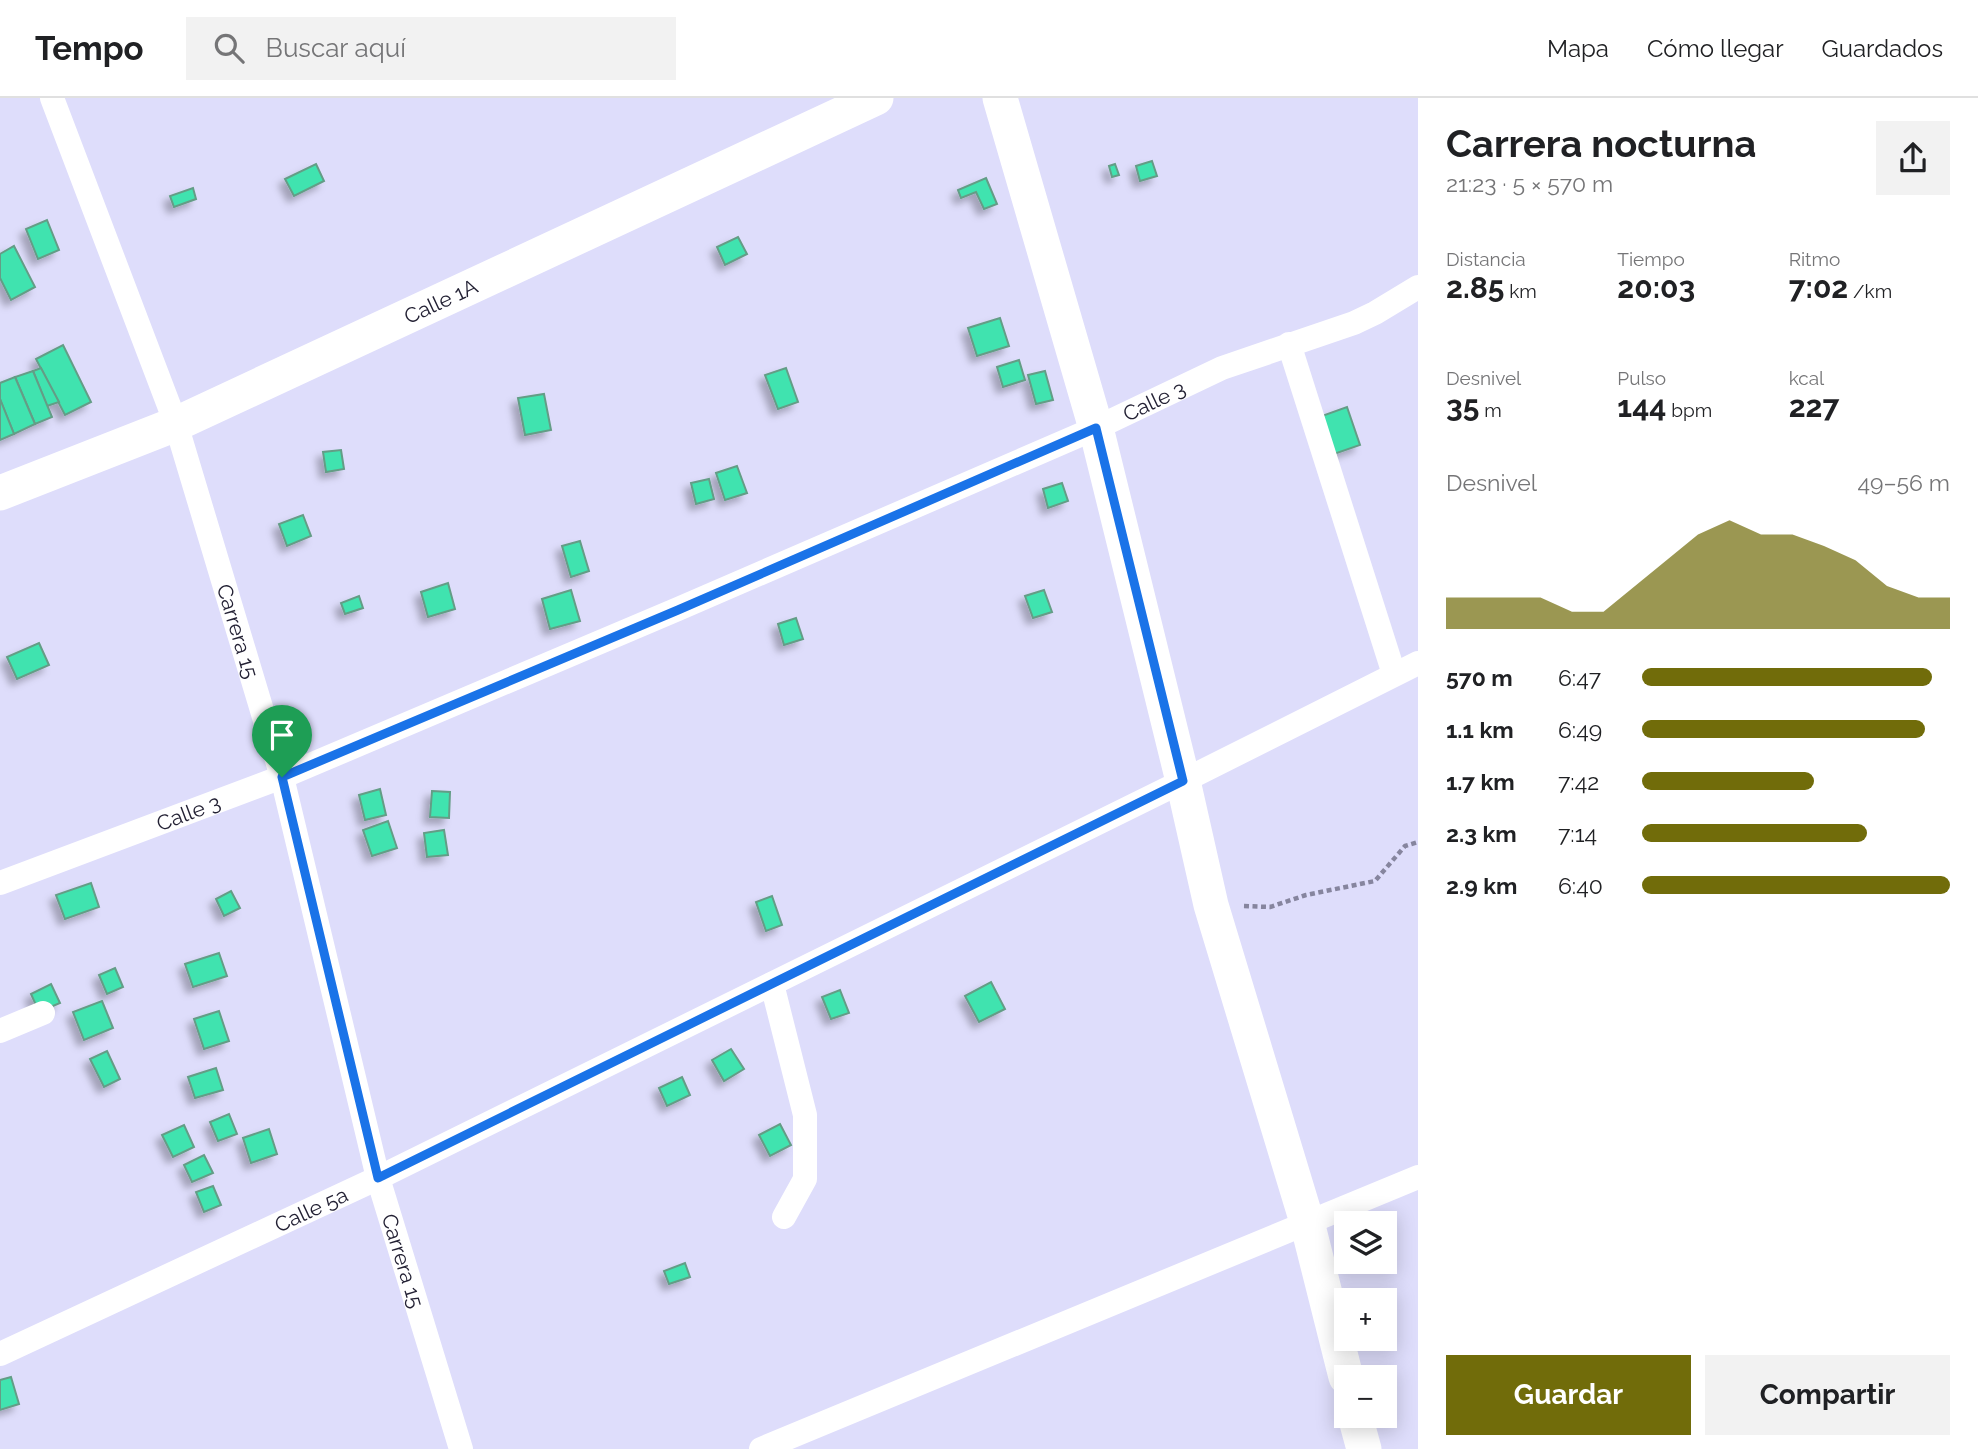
<!DOCTYPE html>
<html lang="es">
<head>
<meta charset="utf-8">
<style>
  :root { --surface:#fff; --page:#f2f2f2; --text:#202124; --muted:#757577; --line:#e0e0e0; --accent:#716c0a }
  body { margin:0; font-family:Raleway,sans-serif; background:var(--page); color:var(--text); height:100vh; display:flex; flex-direction:column; font-size:26px; white-space:nowrap }
  * { box-sizing:border-box; margin:0 }
  p { font-size:23px; color:var(--muted) }
  .icon { flex:none; width:38px; height:38px; fill:none; stroke:currentColor; stroke-width:2; stroke-linecap:round; stroke-linejoin:round }
  .map { position:relative; flex:1; overflow:hidden }
  .sheet { display:flex; flex-direction:column; background:var(--surface); width:560px }
  .sheet>* { flex:none }
  .tools { position:absolute; left:1334px; top:1113px; display:grid; gap:14px }
  .tools a { display:grid; place-items:center; width:63px; height:63px; border-radius:0px; background:var(--surface); box-shadow:0 4px 18px #0003; font-size:35px }
  .pin { position:absolute; display:grid; place-items:center; width:60px; height:60px; color:#fff; margin:-72px -30px; border-radius:50% 50% 50% 0; rotate:-45deg; box-shadow:0 0 7px #0007 }
  .pin .icon { rotate:45deg }
  .round { display:grid; place-items:center; flex:none; width:74px; height:74px; border-radius:0px; background:var(--page) }
  .summary { display:flex; align-items:center; justify-content:space-between; height:119px; padding:0 28px }
  h1 { font-size:38px; font-weight:700; line-height:52px }
  .metrics { display:grid; grid-template-columns:repeat(3,1fr); gap:10px; height:119px; padding:7px 28px }
  .metrics div { display:grid; align-content:center }
  .metrics b { font-size:30px; font-weight:700 }
  .metrics small { font-size:19px; font-weight:400 }
  .metrics p { font-size:19px }
  .chart { height:196px; padding:14px 28px }
  .chart p { display:flex; justify-content:space-between }
  .chart svg { width:100%; height:126px; margin-top:7px; fill:var(--accent); opacity:.7 }
  .cta { display:flex; gap:14px; margin-top:auto; padding:14px 28px }
  .cta a { flex:1; height:80px; border-radius:0px; background:var(--accent); color:#fff; font-size:28px; font-weight:700; line-height:80px; text-align:center }
  .cta a+a { background:var(--page); color:var(--text) }
  ul { padding:0 28px; list-style:none; font-size:23px }
  li { display:grid; grid-template-columns:112px 84px 1fr; align-items:center; height:52px }
  li i { height:18px; border-radius:9px; background:var(--accent) }
  header { display:flex; align-items:center; gap:42px; box-sizing:border-box; height:98px; padding:0 35px; background:var(--surface); border-bottom:2px solid var(--line) }
  header strong { font-size:33px }
  nav { display:flex; gap:38px; margin-inline-start:auto; font-size:24px }
  .search { width:490px; height:63px; background:var(--page); display:flex; align-items:center; gap:18px; box-sizing:border-box; padding:0 24px; border-radius:0px; color:var(--muted); font-size:26px }
  main { display:flex; flex:1; min-height:0 }
  .map>svg:first-child { display:block }
  .building { fill:#41e3af; stroke:#649d86; stroke-width:2; filter:url(#shadow) }
  .lines { fill:none; stroke-linecap:round; stroke-linejoin:round }
  .path { stroke:#86859e; stroke-width:4.5; stroke-dasharray:5 3.5; stroke-linecap:butt }
  .street { stroke:#fff; stroke-width:24 }
  .secondary { stroke:#fff; stroke-width:35 }
  .route-casing { stroke:#fff; stroke-width:14 }
  .route { stroke:#1a73e8; stroke-width:9 }
  .labels { text-anchor:middle; dominant-baseline:central; stroke-width:7; stroke-linejoin:round; paint-order:stroke }
  .street-label { font-size:21px; fill:#232134; stroke:#deddfb }
</style>
</head>
<body>
<header>
<strong>Tempo</strong>
<div class="search"><svg class="icon" aria-label="search" viewBox="0 0 24 24"><circle cx="10" cy="10" r="6"/><path d="M15 15l6 6"/></svg>Buscar aquí</div>
<nav><a>Mapa</a><a>Cómo llegar</a><a>Guardados</a></nav>
</header>
<main>
<div class="map">
<svg width="1418" height="1351" viewBox="0 0 1418 1351">
  <defs>
    <filter id="shadow"><feDropShadow dx="-6" dy="6" stdDeviation="3.5" flood-color="#0004"/></filter>
  </defs>
  <rect width="100%" height="100%" fill="#deddfb"/>
  <g class="building">
    <polygon points="1152,63 1157,78 1140,83 1136,68"/>
    <polygon points="316,66 324,83 294,98 285,81"/>
    <polygon points="1115,66 1119,77 1112,79 1109,68"/>
    <polygon points="986,80 997,106 984,111 976,94 961,100 958,92"/>
    <polygon points="193,90 196,101 174,109 170,98"/>
    <polygon points="47,122 59,152 38,161 26,131"/>
    <polygon points="738,139 747,156 725,167 717,149"/>
    <polygon points="14,148 35,189 11,202 0,180 0,156"/>
    <polygon points="1000,220 1009,248 977,258 968,230"/>
    <polygon points="63,247 91,304 65,317 36,261"/>
    <polygon points="1019,262 1025,282 1003,289 997,269"/>
    <polygon points="41,270 59,304 47,308 33,273"/>
    <polygon points="786,270 798,304 778,311 765,277"/>
    <polygon points="33,273 52,319 35,326 15,279"/>
    <polygon points="1045,273 1053,302 1036,306 1028,277"/>
    <polygon points="15,279 35,326 14,336 0,301 0,285"/>
    <polygon points="544,296 551,332 525,337 518,300"/>
    <polygon points="0,301 14,336 0,342"/>
    <polygon points="1347,309 1360,347 1331,357 1319,319"/>
    <polygon points="341,352 344,371 326,374 323,354"/>
    <polygon points="737,368 747,395 725,402 716,375"/>
    <polygon points="709,381 714,401 696,406 691,385"/>
    <polygon points="1062,385 1068,403 1048,410 1043,391"/>
    <polygon points="303,417 311,438 287,448 279,426"/>
    <polygon points="580,443 589,473 571,479 562,448"/>
    <polygon points="448,485 455,511 428,519 421,494"/>
    <polygon points="571,492 580,523 550,531 542,501"/>
    <polygon points="1044,492 1052,514 1033,520 1025,498"/>
    <polygon points="359,498 363,510 345,516 341,505"/>
    <polygon points="796,520 803,541 784,547 778,526"/>
    <polygon points="39,545 49,567 17,581 7,559"/>
    <polygon points="380,691 386,717 365,722 359,697"/>
    <polygon points="432,693 450,694 449,720 430,719"/>
    <polygon points="388,723 397,750 372,758 363,732"/>
    <polygon points="444,732 448,757 427,759 424,735"/>
    <polygon points="91,785 99,809 65,821 56,797"/>
    <polygon points="231,793 240,810 224,818 216,801"/>
    <polygon points="772,798 782,827 766,833 756,804"/>
    <polygon points="219,855 227,878 193,889 185,866"/>
    <polygon points="115,870 123,889 107,896 99,877"/>
    <polygon points="991,884 1005,911 979,924 965,898"/>
    <polygon points="51,886 60,905 39,914 31,896"/>
    <polygon points="840,892 849,915 831,921 822,899"/>
    <polygon points="102,903 113,930 84,942 73,914"/>
    <polygon points="219,913 229,943 204,951 194,921"/>
    <polygon points="731,951 744,971 724,983 712,962"/>
    <polygon points="107,953 120,981 104,989 90,961"/>
    <polygon points="216,970 223,992 195,1000 188,979"/>
    <polygon points="682,979 690,997 667,1008 659,990"/>
    <polygon points="229,1016 237,1036 218,1043 210,1024"/>
    <polygon points="780,1026 791,1047 770,1058 759,1037"/>
    <polygon points="184,1027 194,1049 173,1059 162,1037"/>
    <polygon points="269,1031 277,1056 251,1065 243,1040"/>
    <polygon points="204,1057 213,1075 192,1084 184,1067"/>
    <polygon points="213,1088 221,1107 204,1114 196,1094"/>
    <polygon points="685,1165 690,1179 669,1186 664,1173"/>
    <polygon points="11,1279 19,1306 0,1312 0,1282"/>
  </g>
  <g class="lines">
    <polyline class="path" points="1244,808 1270,809 1306,797 1375,783 1405,748 1418,744"/>
    <g class="street">
      <path id="s1" d="M52 0 176 326 282 679 378 1080 461 1351"/>
      <polyline points="1289,246 1394,576"/>
      <path id="s2" d="M0 785 282 679 678 511 1096 330 1222 270 1354 225 1375 215 1418 189"/>
      <polyline points="772,886 805,1017 805,1081 784,1119"/>
      <polyline points="0,933 43,915"/>
      <path id="s3" d="M0 1256 378 1080 1183 683 1418 565"/>
      <polyline points="761,1351 1418,1079"/>
    </g>
    <g class="secondary">
      <polyline points="1000,0 1096,330 1183,683 1211,807 1307,1124 1346,1279"/>
      <path id="s4" d="M0 395 176 326 876 0"/>
      <polyline points="1355,1318 1364,1351"/>
    </g>
  </g>
  <g class="lines">
    <g class="route-casing">
      <polygon id="route" points="1096,330 1183,683 378,1080 282,679 678,512"/>
    </g>
    <use href="#route" class="route"/>
  </g>
  <g class="labels">
    <g class="street-label">
      <text stroke="none"><textPath href="#s4" startOffset="481">Calle 1A</textPath></text>
      <text stroke="none"><textPath href="#s2" startOffset="1251">Calle 3</textPath></text>
      <text stroke="none"><textPath href="#s1" startOffset="565">Carrera 15</textPath></text>
      <text stroke="none"><textPath href="#s2" startOffset="201">Calle 3</textPath></text>
      <text stroke="none"><textPath href="#s3" startOffset="343">Calle 5a</textPath></text>
      <text stroke="none"><textPath href="#s1" startOffset="1216">Carrera 15</textPath></text>
    </g>
  </g>
</svg>
<div class="tools">
<a><svg class="icon" aria-label="layers" viewBox="0 0 24 24"><path d="M12 4l9 5-9 5-9-5zM3 14l9 5 9-5"/></svg></a>
<a>+</a>
<a>−</a>
</div>
<div class="pin" style="left:282px;top:679px;background:#1e9e55"><svg class="icon" aria-label="arrive" viewBox="0 0 24 24"><path d="M6 21V4h12l-3 4 3 4H6"/></svg></div>
</div>
<section class="sheet">
<div class="summary"><div><h1>Carrera nocturna</h1><p>21:23 · 5 × 570 m</p></div><a class="round"><svg class="icon" aria-label="share" viewBox="0 0 24 24"><path d="M12 15V3M7 8l5-5 5 5M5 13v7h14v-7"/></svg></a></div>
<div class="metrics">
<div><p>Distancia</p><b>2.85<small> km</small></b></div>
<div><p>Tiempo</p><b>20:03</b></div>
<div><p>Ritmo</p><b>7:02<small> /km</small></b></div>
</div>
<div class="metrics">
<div><p>Desnivel</p><b>35<small> m</small></b></div>
<div><p>Pulso</p><b>144<small> bpm</small></b></div>
<div><p>kcal</p><b>227</b></div>
</div>
<div class="chart"><p><span>Desnivel</span>49–56 m</p>
<svg viewBox="0 0 160 44" preserveAspectRatio="none"><path d="M0 44V33L10 33L20 33L30 33L40 38L50 38L60 29L70 20L80 11L90 6L100 11L110 11L120 15L130 20L140 29L150 33L160 33V44z"/></svg>
</div>
<ul>
<li><b>570 m</b>6:47<i style="width:94%"></i></li>
<li><b>1.1 km</b>6:49<i style="width:92%"></i></li>
<li><b>1.7 km</b>7:42<i style="width:56%"></i></li>
<li><b>2.3 km</b>7:14<i style="width:73%"></i></li>
<li><b>2.9 km</b>6:40<i style="width:100%"></i></li>
</ul>
<div class="cta"><a>Guardar</a><a>Compartir</a></div>
</section>
</main>
</body>
</html>
